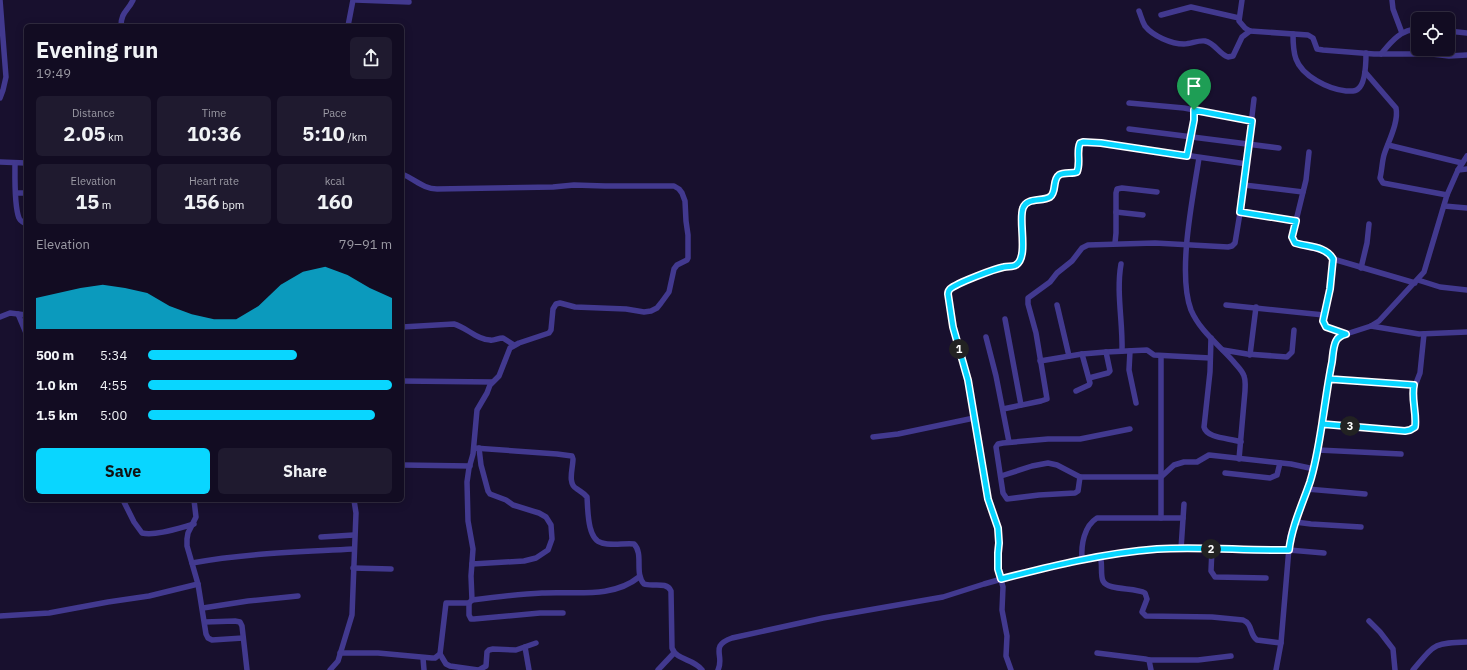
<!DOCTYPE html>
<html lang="en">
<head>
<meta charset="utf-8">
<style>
  :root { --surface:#120c22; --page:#1f1a2f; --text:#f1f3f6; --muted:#9c9ba5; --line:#312c40; --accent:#09d6ff }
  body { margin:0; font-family:"IBM Plex Sans",sans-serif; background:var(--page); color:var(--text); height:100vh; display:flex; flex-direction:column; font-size:15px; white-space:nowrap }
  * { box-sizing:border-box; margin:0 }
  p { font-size:13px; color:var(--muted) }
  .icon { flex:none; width:22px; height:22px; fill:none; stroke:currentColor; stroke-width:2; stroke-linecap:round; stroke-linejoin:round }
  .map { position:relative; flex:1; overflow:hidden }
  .side { position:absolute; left:24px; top:24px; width:380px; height:478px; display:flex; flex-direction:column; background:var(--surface); border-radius:6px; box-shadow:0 2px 10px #0003,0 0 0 1px var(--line) }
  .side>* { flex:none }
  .controls { position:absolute; left:1411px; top:12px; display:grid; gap:8px }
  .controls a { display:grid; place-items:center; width:44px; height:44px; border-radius:6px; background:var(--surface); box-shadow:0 2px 10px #0003,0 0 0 1px var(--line); font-size:20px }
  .pin { position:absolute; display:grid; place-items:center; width:34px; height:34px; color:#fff; margin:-41px -17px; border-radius:50% 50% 50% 0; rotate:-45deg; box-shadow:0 0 4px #0007 }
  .pin .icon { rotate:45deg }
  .km { position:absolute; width:20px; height:20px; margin:-10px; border-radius:50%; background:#222; color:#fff; font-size:11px; line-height:20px; text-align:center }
  .round { display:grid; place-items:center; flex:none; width:42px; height:42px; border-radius:6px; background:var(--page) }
  .summary { display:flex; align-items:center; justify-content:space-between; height:68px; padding:0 12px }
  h1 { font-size:22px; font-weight:700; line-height:30px }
  .stats { display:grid; grid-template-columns:repeat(3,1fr); gap:6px; height:68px; padding:4px 12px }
  .stats div { display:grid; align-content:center; border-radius:6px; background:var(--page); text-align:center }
  .stats b { font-size:20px; font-weight:700 }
  .stats small { font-size:11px; font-weight:400 }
  .stats p { font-size:11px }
  .chart { height:112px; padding:8px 12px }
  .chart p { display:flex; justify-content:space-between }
  .chart svg { width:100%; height:72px; margin-top:4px; fill:var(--accent); opacity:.7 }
  .action { display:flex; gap:8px; margin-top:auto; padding:8px 12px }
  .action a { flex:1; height:46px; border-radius:6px; background:var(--accent); color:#111; font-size:16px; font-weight:700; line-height:46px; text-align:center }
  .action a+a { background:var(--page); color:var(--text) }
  ul { padding:0 12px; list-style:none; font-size:13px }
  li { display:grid; grid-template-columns:64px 48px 1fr; align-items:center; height:30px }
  li i { height:10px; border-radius:5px; background:var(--accent) }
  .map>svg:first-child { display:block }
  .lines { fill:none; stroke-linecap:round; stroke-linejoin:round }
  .street { stroke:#42398f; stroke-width:5.5 }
  .route-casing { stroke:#fff; stroke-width:8 }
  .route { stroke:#09d6ff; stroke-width:5 }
</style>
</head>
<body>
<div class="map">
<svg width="1467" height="670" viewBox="0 0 1467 670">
  <rect width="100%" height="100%" fill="#18102e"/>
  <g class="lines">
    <g class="street">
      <polyline points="356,0 409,2"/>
      <polyline points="1242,0 1239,21 1245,28 1250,31 1308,35 1313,38 1317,49 1323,50 1374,54 1432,54 1449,56 1467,55"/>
      <polyline points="1392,0 1393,9 1402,33"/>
      <path d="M1139 11C1141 16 1142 21 1145 26 1153 36 1171 44 1184 44 1191 44 1198 40 1205 41 1215 43 1219 54 1228 57L1233 56 1242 37 1250 31"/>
      <polyline points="1161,15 1191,7 1239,18"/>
      <path d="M121 26C121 12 128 11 133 0"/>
      <polyline points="348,26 353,0"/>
      <polyline points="1448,31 1467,33"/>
      <path d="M1293 34C1293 42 1293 51 1296 59 1302 76 1328 89 1346 91 1350 91 1355 92 1358 89 1366 83 1366 62 1366 53"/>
      <path d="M1381 54C1391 42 1401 29 1418 29"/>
      <path d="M1365 72 1396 108C1399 122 1388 142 1384 155 1382 162 1382 170 1380 178L1383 183 1447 195"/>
      <polyline points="0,98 3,90 6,77 0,0"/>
      <polyline points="1129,103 1184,108 1252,121"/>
      <polyline points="1129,129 1279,148"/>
      <polyline points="1388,145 1462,163"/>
      <path d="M1309 152 1306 180 1292 237C1295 250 1323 244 1333 259L1330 289 1323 321 1326 327 1346 334"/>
      <polyline points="1187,156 1190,136 1194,120 1194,111"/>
      <path d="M1199 158C1193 197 1177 273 1191 310 1200 331 1218 344 1233 361 1237 366 1242 370 1244 376 1246 381 1245 386 1245 391L1239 459"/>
      <polyline points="0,162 26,163"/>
      <path d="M15 163C15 177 14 205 19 218 20 221 23 222 26 224"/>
      <polyline points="1458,170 1467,169"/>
      <polyline points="1244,185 1303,192"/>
      <polyline points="16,193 26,193"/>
      <polyline points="1444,206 1467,208"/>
      <polyline points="1116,212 1143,215"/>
      <polyline points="1240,212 1296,221"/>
      <polyline points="1115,243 1116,233 1116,193 1117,189 1122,188 1157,192"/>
      <polyline points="1333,259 1415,283"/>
      <path d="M1121 264C1116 293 1123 322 1122 351"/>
      <polyline points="1361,268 1367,243 1369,224"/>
      <polyline points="1418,280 1440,287 1467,290"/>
      <polyline points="1057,305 1069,356"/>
      <polyline points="1226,305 1324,315"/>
      <polyline points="18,314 26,333"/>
      <polyline points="0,317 10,313 26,315"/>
      <polyline points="1005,319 1021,405"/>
      <polyline points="1371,326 1419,334 1467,332"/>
      <path d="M402 327 454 324C466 327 477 340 490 340 494 341 498 338 503 338L514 345"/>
      <polyline points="986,337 996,376 1009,442"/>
      <path d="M1211 338 1210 372 1204 427C1207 439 1231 438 1241 442"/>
      <polyline points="1223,350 1247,354 1287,357 1292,352 1294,330"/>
      <polyline points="1130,351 1129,370 1136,403"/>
      <polyline points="1250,355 1256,307"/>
      <polyline points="1161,356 1161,518"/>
      <polyline points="1040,361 1082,354 1106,352 1147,350 1154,355 1210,358"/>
      <polyline points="1089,378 1108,373 1110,371 1106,352"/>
      <polyline points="1329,379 1348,381 1414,385"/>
      <polyline points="402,381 492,382"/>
      <polyline points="1076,391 1089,385 1090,383 1082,354"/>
      <polyline points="1003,409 1041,401 1047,399 1036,333 1028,304 1028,298 1050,282 1057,273 1072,261 1082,248 1088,245 1155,243 1228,247 1232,246 1235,243 1242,201 1254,99"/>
      <polyline points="1322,424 1405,431 1410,430 1415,427 1416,421 1413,391 1420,373 1424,334"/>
      <polyline points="873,437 898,434 974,418"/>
      <path d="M474 448 557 454 572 456 573 459C573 468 567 484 577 489 581 492 584 493 587 497 588 509 587 540 602 543 612 546 624 543 634 544 644 554 634 573 644 584 652 587 667 581 671 591L672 648C677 661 693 658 702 670"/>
      <polyline points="1318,450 1401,454"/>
      <polyline points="402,465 470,466"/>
      <polyline points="1225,473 1270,478 1277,475 1280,463"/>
      <polyline points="1001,476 1032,466 1048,463 1057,465 1080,477 1161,477 1174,465 1184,462 1197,462 1209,455 1291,464 1314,469"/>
      <polyline points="1080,477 1078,491 1075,493 1039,495 1007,499 1003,493 996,447 998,444 1003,443 1048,439 1080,439 1130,429"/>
      <polyline points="1307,489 1365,494"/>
      <path d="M123 500 134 522 142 533C156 536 179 528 194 524"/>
      <polyline points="194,500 196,517 188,533 187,539 187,546 198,584 206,634 208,638 212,640 243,638"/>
      <polyline points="1295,522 1311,524 1361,527"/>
      <polyline points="321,537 354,535"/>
      <polyline points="1181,549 1184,504"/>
      <polyline points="1212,549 1211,571 1215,577 1266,578"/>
      <path d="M1100 556C1103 564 1100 574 1103 581 1108 591 1135 587 1145 593L1147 599 1142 612 1146 616 1212 617 1243 620C1253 624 1249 634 1257 640L1281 643"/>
      <path d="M1082 559C1081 545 1084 526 1097 518H1183"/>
      <path d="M192 563C246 553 300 552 353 549"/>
      <polyline points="472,564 524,561 536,558 548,550 552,539 551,525 546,517 539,513 513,505 506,500 490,494 488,491 481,465 479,448"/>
      <polyline points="353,568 391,569"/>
      <path d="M472 600C495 597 518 594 542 593 574 591 612 599 639 577"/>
      <polyline points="469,603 469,615 471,619 474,619 540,613 563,613"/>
      <polyline points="203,608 248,601 298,596"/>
      <polyline points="0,616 49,613 108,602 149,596 198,584"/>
      <polyline points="1369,621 1380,632 1393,649 1395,670"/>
      <polyline points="205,622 235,621 240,622 242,626 247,670"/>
      <polyline points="525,647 529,670"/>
      <path d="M340 653H378L432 658H435L440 654 446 603H469L472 600 471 576 473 549 468 521 467 482 469 468 473 454 477 410 487 393 490 385 499 376 510 348 519 343 549 333 551 330 553 309 556 304 560 303 575 307 626 309 644 312 651 311 657 308 661 303 669 292 674 269 677 265 687 260 688 258V235L686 221 685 201 682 193 679 189 674 186H605L574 185 553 187 437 189C423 189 415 179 402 174"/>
      <polyline points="1097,653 1145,659 1149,660 1151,670"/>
      <polyline points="440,654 446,664 450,666 478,670"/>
      <polyline points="423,658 424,670"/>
      <polyline points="1149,660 1198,660 1231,656"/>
      <polyline points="330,670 338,661 352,615 356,513 354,500"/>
      <polyline points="479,670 486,666 487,652 489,650 493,649 516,650 536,643"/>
      <polyline points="658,670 674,653"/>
      <path d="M718 670C725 656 709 646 732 638L823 618 943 597 984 584 1016 575 1082 559 1126 552 1158 549H1199L1289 550 1324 553"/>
      <path d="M1011 670 1006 656 1007 636 1002 610 1003 587 998 569 997 553 999 534 988 499 968 380 953 327 948 295C949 292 948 291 950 289 958 282 993 269 1004 267 1008 266 1013 267 1016 265 1029 257 1018 220 1023 208 1027 197 1042 202 1050 197 1057 192 1052 180 1059 175 1064 172 1072 174 1077 172 1081 162 1076 152 1080 143L1083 141 1101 143 1247 164"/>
      <polyline points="1276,670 1281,643 1290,536 1310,481 1317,455 1334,348 1336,340 1340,336 1371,326 1379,321 1424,272 1447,195 1458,170 1467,156"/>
      <path d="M1413 670C1435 644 1433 643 1467 642"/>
    </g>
  </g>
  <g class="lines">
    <g class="route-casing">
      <path id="route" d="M1194 110V120L1187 156 1101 143 1083 142 1080 143C1076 152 1081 162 1077 172 1072 174 1064 172 1059 175 1052 180 1057 192 1050 197 1042 202 1027 197 1023 208 1018 220 1029 257 1016 265 1013 267 1008 266 1004 267 994 269 957 283 950 289 948 291 948 292 948 294L953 327 968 380 988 499 998 528 999 543 998 553V569L1001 579C1052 566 1104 553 1157 549 1201 546 1245 551 1289 550 1292 526 1302 505 1310 482 1316 463 1319 443 1322 424L1329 379 1414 385C1411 399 1417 413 1415 427L1410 430 1405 431 1322 424C1325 403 1328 382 1332 362 1333 355 1333 347 1336 341 1338 337 1342 335 1346 334L1326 327 1323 321 1330 289 1333 259C1326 246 1308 247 1295 243L1292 237 1296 221 1240 212 1252 121 1194 110"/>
    </g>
    <use href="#route" class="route"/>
  </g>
</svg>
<div class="controls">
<a><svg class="icon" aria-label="locate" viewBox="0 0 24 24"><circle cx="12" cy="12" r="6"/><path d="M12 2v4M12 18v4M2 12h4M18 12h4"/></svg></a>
</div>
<div class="pin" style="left:1194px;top:110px;background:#1e9e55"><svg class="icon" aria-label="arrive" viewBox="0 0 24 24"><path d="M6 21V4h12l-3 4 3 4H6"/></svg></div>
<b class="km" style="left:959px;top:349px">1</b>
<b class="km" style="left:1211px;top:549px">2</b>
<b class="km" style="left:1350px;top:426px">3</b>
<section class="side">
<div class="summary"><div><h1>Evening run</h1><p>19:49</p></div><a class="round"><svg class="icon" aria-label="share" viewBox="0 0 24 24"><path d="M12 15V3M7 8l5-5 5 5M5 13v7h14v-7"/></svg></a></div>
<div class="stats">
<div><p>Distance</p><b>2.05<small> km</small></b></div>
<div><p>Time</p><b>10:36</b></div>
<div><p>Pace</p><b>5:10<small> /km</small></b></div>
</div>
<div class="stats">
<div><p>Elevation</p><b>15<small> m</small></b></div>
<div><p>Heart rate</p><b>156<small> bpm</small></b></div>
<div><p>kcal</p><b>160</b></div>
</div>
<div class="chart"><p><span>Elevation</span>79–91 m</p>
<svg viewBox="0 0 160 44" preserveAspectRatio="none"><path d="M0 44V25L10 22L20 19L30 17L40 19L50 22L60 30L70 35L80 38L90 38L100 30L110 17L120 9L130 6L140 11L150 19L160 25V44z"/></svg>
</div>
<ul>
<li><b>500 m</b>5:34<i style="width:61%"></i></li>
<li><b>1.0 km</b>4:55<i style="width:100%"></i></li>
<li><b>1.5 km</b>5:00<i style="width:93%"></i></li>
</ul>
<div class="action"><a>Save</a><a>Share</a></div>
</section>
</div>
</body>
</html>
